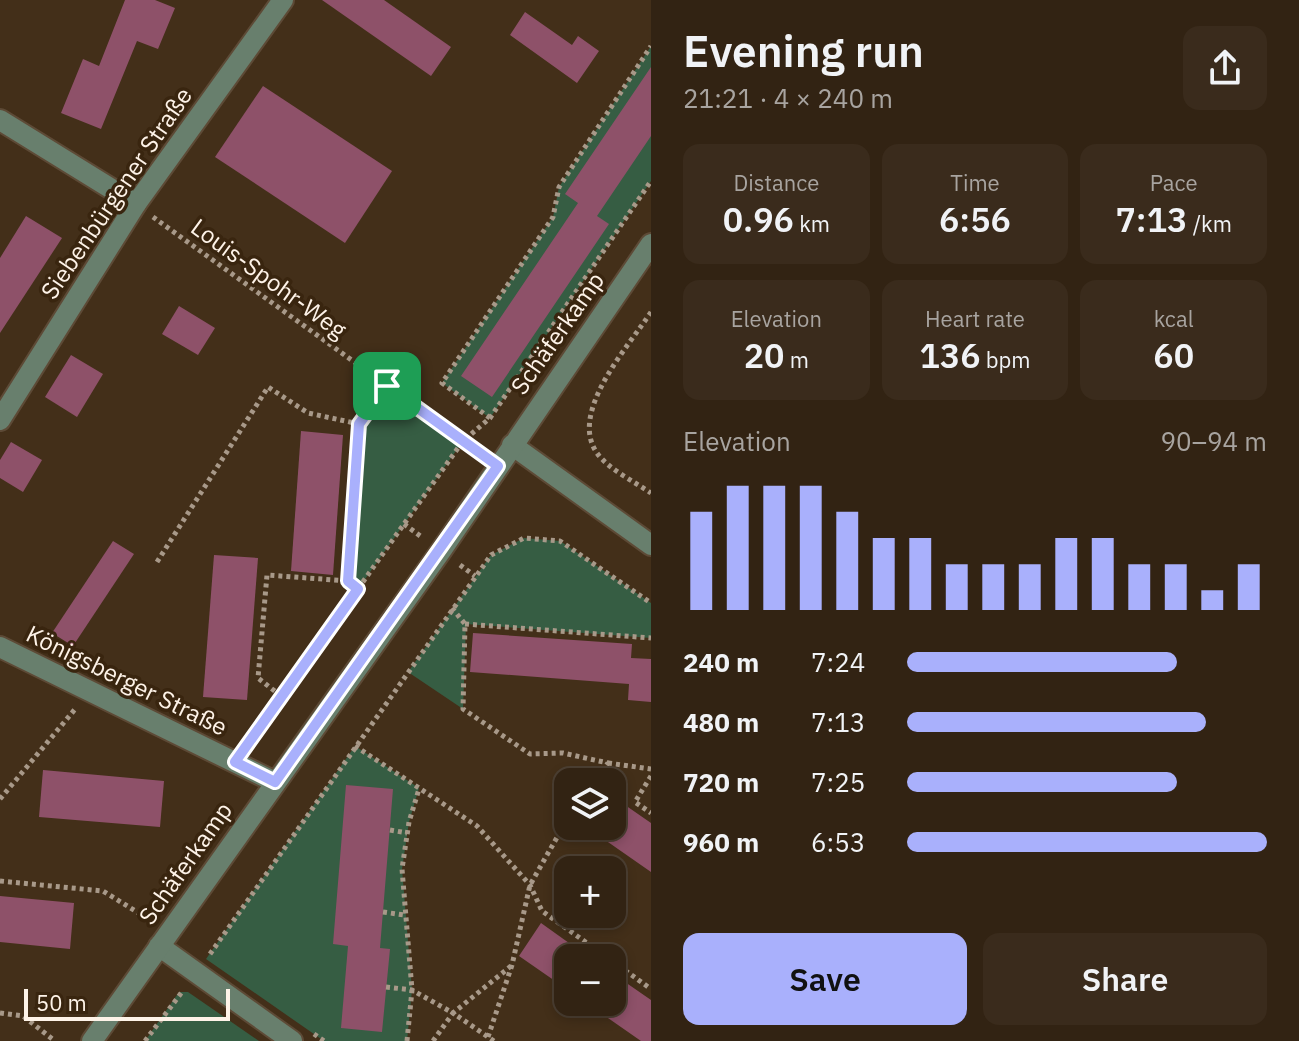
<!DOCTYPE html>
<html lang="en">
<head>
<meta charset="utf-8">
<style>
  :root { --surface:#322313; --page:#3a2b1c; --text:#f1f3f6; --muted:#a8a4a0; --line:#4d4033; --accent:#a9b0fc }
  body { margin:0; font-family:"IBM Plex Sans",sans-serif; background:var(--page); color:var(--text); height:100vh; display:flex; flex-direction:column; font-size:30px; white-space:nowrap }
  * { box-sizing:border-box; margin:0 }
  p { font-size:26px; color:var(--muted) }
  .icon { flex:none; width:44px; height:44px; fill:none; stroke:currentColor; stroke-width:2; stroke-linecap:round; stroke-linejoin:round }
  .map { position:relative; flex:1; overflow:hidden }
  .details { display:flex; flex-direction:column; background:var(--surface); width:648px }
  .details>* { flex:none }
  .tools { position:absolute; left:554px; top:768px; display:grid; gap:16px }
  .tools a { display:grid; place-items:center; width:72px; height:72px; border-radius:16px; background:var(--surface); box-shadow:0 4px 12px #0003,0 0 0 2px var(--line); font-size:40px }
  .scale { position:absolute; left:24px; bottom:20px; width:206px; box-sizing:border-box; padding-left:8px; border:4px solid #fef3e8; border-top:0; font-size:22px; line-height:28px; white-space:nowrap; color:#fef3e8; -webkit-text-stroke:6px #39250f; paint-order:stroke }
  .pin { position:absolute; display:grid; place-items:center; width:68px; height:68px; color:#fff; margin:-34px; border-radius:16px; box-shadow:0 4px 12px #0006 }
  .round { display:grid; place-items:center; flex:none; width:84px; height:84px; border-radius:16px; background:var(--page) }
  .overview { display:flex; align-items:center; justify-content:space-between; height:136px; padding:0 32px }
  h1 { font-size:44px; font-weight:600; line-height:60px }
  .metrics { display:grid; grid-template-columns:repeat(3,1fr); gap:12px; height:136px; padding:8px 32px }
  .metrics div { display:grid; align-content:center; border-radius:16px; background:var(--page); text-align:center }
  .metrics b { font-size:34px; font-weight:600 }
  .metrics small { font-size:22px; font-weight:400 }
  .metrics p { font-size:22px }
  .chart { height:224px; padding:16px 32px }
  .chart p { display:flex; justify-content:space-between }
  .chart svg { width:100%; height:144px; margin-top:8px; stroke:var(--accent); stroke-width:6 }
  .primary-button { display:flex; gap:16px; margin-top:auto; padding:16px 32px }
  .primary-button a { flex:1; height:92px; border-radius:16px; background:var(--accent); color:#111; font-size:32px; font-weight:600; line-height:92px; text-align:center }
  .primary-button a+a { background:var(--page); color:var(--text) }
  ul { padding:0 32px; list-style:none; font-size:26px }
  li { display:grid; grid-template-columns:128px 96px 1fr; align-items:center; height:60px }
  li i { height:20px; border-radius:10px; background:var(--accent) }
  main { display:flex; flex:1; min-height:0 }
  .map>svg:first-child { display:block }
  .green { fill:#365d43 }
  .building { fill:#8e5169 }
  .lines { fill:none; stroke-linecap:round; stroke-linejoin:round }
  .minor-casing { stroke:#5d4a36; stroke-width:24 }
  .path { stroke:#a89989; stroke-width:5; stroke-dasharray:4 4; stroke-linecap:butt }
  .minor { stroke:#687f6d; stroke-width:20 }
  .route-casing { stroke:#fff; stroke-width:16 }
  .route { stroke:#a9b0fc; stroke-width:10 }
  .labels { text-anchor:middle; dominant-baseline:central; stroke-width:7; stroke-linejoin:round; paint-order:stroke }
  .street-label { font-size:24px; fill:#fef3e8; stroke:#39250f }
</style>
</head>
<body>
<main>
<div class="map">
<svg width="651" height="1041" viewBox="0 0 651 1041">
  <rect width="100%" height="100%" fill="#432f19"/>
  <g class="green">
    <polygon points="651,46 651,181 490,418 442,383 553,217 559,187"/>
    <polygon points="387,386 463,441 358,589 348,581 359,424"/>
    <polygon points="524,538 560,541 651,603 651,638 466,624 463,709 408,672 491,555"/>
    <polygon points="355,746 419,788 409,822 402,869 412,990 407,1041 324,1041 206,959"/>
    <polygon points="179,992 188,992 259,1041 145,1041"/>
  </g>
  <g class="building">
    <polygon points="125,0 155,0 175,8 158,49 137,41 101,129 61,113 83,59 99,66"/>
    <polygon points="322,0 384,0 451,47 431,76"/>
    <polygon points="525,12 572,45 578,36 599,51 577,83 510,35"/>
    <polygon points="651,67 651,136 597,216 609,224 492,397 461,376 578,203 565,194"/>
    <polygon points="263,86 392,171 345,243 215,157"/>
    <polygon points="26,216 62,238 0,333 0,258"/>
    <polygon points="179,306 215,328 198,355 162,334"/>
    <polygon points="71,355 103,374 77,417 45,397"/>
    <polygon points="301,431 343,435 333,575 291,571"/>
    <polygon points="11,442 42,460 23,492 0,478 0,460"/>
    <polygon points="113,541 134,554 73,646 52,633"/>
    <polygon points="214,555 258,558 247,700 203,697"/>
    <polygon points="473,633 632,644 631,658 651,659 651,702 628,700 629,684 470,672"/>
    <polygon points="43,770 164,781 160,827 39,817"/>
    <polygon points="346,785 393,789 380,948 390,949 382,1032 341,1028 348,946 333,944"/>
    <polygon points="612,796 651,823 651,872 585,826 612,826"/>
    <polygon points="0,896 74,903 70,949 0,942"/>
    <polygon points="541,923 590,958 568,958 568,990 519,956"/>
    <polygon points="612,973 651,1000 651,1041 641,1041 585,1002 612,1002"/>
  </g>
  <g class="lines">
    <g class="minor-casing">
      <g id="minor">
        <polyline points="0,120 136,204"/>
        <polyline points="0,420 136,204 283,0"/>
        <polyline points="512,445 651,545"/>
        <polyline points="0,647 275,782"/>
        <polyline points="159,946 292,1041"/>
        <polyline points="92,1041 441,551 651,244"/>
      </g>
    </g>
    <g class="path">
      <polyline points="153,217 482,454"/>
      <path d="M651 312C629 346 568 412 597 453 608 469 635 482 651 493"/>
      <polyline points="490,418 442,383 553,217 559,187 651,46"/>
      <polyline points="404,524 423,538"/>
      <polyline points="157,562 268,387 308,413 359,424 387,386"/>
      <polyline points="460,565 475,576"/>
      <polyline points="358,589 348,581 359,424"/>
      <polyline points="452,608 465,624 463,709 530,754 563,753 608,763 594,782"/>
      <polyline points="465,624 651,638"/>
      <polyline points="281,696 258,678 267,575 348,581"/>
      <polyline points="247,745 463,441 490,418 651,181"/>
      <polyline points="355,746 477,826 530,885 542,911 608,958"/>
      <polyline points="608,763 651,769"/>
      <polyline points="651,776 635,802 651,813"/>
      <polyline points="0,799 76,708"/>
      <polyline points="390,830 407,833"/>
      <polyline points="0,881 103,891 150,920"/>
      <polyline points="383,912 404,915"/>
      <polyline points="210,954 491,555 524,538 560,541 651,603"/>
      <polyline points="612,961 651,989"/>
      <polyline points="386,987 412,990 453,1013 511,966"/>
      <polyline points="0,1013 23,1016 55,1041"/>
      <polyline points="314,1034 324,1041"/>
      <polyline points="488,1037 512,965 530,885 568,818"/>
      <polyline points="145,1041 182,992"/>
      <polyline points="407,1041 412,990 402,869 409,822 419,789"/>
      <polyline points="433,1041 453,1013 494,1041"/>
    </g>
    <use href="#minor" class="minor"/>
  </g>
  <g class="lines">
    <g class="route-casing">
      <polygon id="route" points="387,386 498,466 275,782 235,762 358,589 348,581 359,424"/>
    </g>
    <use href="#route" class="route"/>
  </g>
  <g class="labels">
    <g class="street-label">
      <text transform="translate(116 193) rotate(-56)">Siebenbürgener Straße</text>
      <text transform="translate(269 278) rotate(36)">Louis-Spohr-Weg</text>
      <text transform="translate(557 333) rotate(-55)">Schäferkamp</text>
      <text transform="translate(127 680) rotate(26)">Königsberger Straße</text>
      <text transform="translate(185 863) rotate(-55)">Schäferkamp</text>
    </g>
  </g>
</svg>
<div class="tools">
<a><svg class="icon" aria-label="layers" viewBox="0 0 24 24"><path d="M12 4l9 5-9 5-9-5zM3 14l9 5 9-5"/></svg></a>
<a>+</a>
<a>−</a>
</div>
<div class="scale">50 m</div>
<div class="pin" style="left:387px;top:386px;background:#1e9e55"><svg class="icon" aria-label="arrive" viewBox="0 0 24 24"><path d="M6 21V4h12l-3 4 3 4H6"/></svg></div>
</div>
<section class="details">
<div class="overview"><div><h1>Evening run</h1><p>21:21 · 4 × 240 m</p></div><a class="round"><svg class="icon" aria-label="share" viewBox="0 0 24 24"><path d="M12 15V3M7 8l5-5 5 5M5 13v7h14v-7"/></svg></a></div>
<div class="metrics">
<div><p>Distance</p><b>0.96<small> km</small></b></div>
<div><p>Time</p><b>6:56</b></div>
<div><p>Pace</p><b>7:13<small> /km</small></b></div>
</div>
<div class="metrics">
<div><p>Elevation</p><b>20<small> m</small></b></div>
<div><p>Heart rate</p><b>136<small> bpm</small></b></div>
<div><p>kcal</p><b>60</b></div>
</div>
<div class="chart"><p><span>Elevation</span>90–94 m</p>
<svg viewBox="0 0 160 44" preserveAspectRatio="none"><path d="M5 44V14M15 44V6M25 44V6M35 44V6M45 44V14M55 44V22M65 44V22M75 44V30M85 44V30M95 44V30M105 44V22M115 44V22M125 44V30M135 44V30M145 44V38M155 44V30"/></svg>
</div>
<ul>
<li><b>240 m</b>7:24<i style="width:75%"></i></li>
<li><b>480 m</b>7:13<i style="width:83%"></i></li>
<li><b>720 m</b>7:25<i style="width:75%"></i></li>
<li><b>960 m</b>6:53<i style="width:100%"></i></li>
</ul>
<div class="primary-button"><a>Save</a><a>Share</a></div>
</section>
</main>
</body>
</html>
